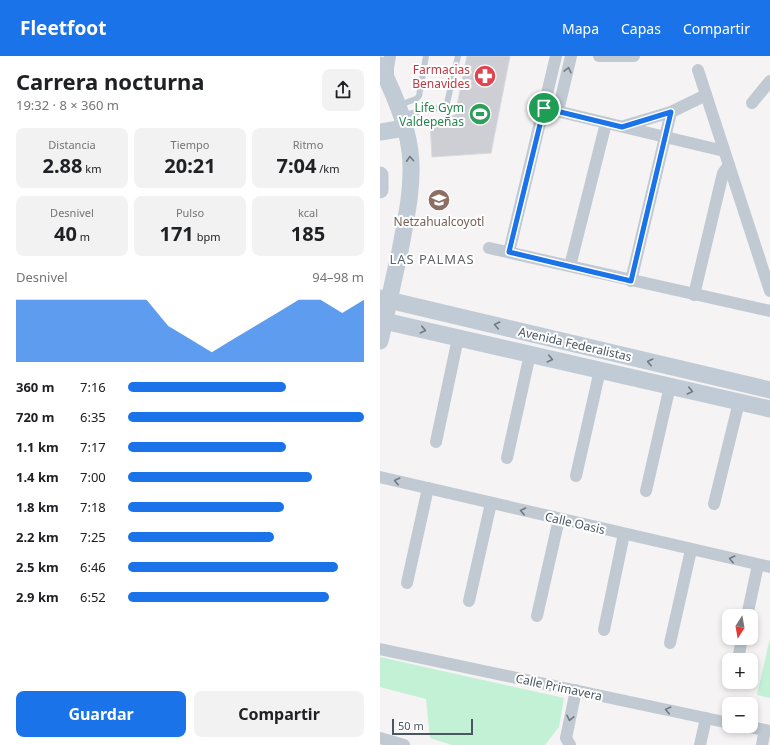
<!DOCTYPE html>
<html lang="es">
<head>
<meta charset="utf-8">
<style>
  :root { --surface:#fff; --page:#f2f2f2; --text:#202124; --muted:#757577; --accent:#1a73e8 }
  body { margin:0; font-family:"Noto Sans",sans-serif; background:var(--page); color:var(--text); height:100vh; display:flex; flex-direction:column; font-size:15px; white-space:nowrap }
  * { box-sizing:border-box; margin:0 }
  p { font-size:13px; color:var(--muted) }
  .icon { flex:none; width:22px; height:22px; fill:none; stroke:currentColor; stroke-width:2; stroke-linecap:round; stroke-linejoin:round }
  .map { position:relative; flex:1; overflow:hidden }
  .sheet { display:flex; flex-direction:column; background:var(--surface); width:380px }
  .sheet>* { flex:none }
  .needle { width:26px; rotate:191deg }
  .controls { position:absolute; left:342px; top:553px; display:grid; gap:8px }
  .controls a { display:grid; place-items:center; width:36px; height:36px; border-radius:8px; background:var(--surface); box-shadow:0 2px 6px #0003; font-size:20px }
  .scale { position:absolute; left:12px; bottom:10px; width:81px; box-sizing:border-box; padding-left:4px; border:2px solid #4a5661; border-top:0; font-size:11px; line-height:14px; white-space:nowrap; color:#4a5661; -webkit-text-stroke:3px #fff; paint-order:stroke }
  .pin { position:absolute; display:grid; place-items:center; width:34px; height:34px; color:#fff; margin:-17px; border:2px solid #fff; border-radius:50%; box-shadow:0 1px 4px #0007 }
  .round { display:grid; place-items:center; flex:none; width:42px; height:42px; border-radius:8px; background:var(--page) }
  .overview { display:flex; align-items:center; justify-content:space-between; height:68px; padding:0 16px }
  h1 { font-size:22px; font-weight:700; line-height:30px }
  .figures { display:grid; grid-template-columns:repeat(3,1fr); gap:6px; height:68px; padding:4px 16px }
  .figures div { display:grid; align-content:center; border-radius:8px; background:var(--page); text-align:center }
  .figures b { font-size:20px; font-weight:700 }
  .figures small { font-size:11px; font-weight:400 }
  .figures p { font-size:11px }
  .chart { height:112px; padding:8px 16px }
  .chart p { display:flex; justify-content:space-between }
  .chart svg { width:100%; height:72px; margin-top:4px; fill:var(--accent); opacity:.7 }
  .button { display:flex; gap:8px; margin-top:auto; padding:8px 16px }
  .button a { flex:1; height:46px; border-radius:8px; background:var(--accent); color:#fff; font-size:16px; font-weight:700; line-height:46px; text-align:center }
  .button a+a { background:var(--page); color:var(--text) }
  ul { padding:0 16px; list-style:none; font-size:13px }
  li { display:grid; grid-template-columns:64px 48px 1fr; align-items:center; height:30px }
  li i { height:10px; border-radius:5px; background:var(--accent) }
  header { display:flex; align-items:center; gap:24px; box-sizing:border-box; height:56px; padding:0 20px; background:var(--accent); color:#fff }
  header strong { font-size:19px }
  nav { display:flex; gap:22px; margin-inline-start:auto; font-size:14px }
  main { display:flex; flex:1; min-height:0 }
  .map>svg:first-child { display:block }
  .green { fill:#c3f1d5 }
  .building { fill:#cdcfd5; stroke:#d7d9de }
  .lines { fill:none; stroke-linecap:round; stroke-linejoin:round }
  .lane { stroke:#c1cad2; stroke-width:6 }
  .street { stroke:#c1cad2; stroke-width:12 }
  .secondary { stroke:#c1cbd6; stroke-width:17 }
  .oneway { stroke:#6e7983 }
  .oneway2 { stroke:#6e7984 }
  .route-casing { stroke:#fff; stroke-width:8 }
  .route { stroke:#1a73e8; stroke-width:5 }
  .labels { text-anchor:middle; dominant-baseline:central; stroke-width:4; stroke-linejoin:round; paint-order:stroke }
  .health-label { font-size:12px; fill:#be3a42; stroke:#fff; text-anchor:end }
  .leisure-label { font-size:12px; fill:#27864d; stroke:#fff; text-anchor:end }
  .education-label { font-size:12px; fill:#785e54; stroke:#fff }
  .street-label { font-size:12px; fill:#4a5661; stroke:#fff }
  .neighbourhood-label { font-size:13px; letter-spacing:1px; fill:#5f6368; stroke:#fff }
</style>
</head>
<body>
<header>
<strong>Fleetfoot</strong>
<nav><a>Mapa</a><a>Capas</a><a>Compartir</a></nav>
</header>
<main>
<section class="sheet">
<div class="overview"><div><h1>Carrera nocturna</h1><p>19:32 · 8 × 360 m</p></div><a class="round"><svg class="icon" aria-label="share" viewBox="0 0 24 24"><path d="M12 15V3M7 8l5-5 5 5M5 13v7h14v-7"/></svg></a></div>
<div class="figures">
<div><p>Distancia</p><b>2.88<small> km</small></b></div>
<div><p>Tiempo</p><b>20:21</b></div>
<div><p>Ritmo</p><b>7:04<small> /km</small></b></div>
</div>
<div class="figures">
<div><p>Desnivel</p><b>40<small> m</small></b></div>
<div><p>Pulso</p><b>171<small> bpm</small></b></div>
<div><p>kcal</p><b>185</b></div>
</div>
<div class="chart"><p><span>Desnivel</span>94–98 m</p>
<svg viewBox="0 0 160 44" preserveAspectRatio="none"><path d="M0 44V6L10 6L20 6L30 6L40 6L50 6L60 6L70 22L80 30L90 38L100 30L110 22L120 14L130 6L140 6L150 14L160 6V44z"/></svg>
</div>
<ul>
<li><b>360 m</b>7:16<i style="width:67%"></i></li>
<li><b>720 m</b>6:35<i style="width:100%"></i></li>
<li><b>1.1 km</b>7:17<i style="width:67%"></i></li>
<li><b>1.4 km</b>7:00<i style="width:78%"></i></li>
<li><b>1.8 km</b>7:18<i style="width:66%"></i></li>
<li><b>2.2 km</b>7:25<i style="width:62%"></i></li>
<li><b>2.5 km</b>6:46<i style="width:89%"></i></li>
<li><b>2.9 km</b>6:52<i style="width:85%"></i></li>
</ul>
<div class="button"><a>Guardar</a><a>Compartir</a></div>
</section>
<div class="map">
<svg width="390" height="689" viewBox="0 0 390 689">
  <rect width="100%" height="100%" fill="#f5f3f3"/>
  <g class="green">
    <polygon points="390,582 390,642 377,639"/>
    <polygon points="0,601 184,642 179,671 165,689 72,689 50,682 46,643 0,631"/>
  </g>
  <polygon class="building" points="87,0 130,0 111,97 52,101 50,66 75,59"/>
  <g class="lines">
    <g class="lane">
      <polyline points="19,49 36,43 39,40 46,0"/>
      <polyline points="23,59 62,51 67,47 78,0"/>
    </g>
    <g class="street">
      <polyline points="219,0 254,0"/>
      <polyline points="318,14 390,235"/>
      <polyline points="8,23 8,11 10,0"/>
      <polyline points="372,47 390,25"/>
      <polyline points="164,52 344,95"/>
      <polyline points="178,55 191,0"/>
      <polyline points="244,70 291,56 326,39"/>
      <polyline points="109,192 390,255"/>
      <polyline points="129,196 176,0"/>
      <polyline points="190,210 226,67"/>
      <polyline points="251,225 291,56"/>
      <polyline points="314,239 343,117 349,109"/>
      <polyline points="56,386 78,282"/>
      <polyline points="127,402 150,298"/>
      <polyline points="196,420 220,314"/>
      <polyline points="0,421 390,511"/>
      <polyline points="266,435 290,330"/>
      <polyline points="334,448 359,346"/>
      <polyline points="27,527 48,432"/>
      <polyline points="89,545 111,447"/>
      <polyline points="157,560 179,463"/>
      <polyline points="367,560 378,509"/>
      <polyline points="224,574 244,478"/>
      <polyline points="290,587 311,494"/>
      <polyline points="0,593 349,667"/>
      <polyline points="358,604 362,582"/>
      <polyline points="365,670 390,675"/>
      <polyline points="0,682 24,689"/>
      <polyline points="190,689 186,682 196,634"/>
      <polyline points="320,689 326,662"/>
      <polyline points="382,689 385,674"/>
    </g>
    <g class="secondary">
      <path d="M0 9C13 36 26 65 30 95 34 129 26 162 20 195 13 225 7 255 0 285"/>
      <polyline points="0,76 25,72"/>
      <polyline points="0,119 0,134"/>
      <polyline points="0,242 390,334"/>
      <polyline points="0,264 390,353"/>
    </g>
  </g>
  <defs><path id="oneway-chevron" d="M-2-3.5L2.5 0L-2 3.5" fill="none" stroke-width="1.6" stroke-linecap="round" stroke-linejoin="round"/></defs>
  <g class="oneway">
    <use href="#oneway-chevron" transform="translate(188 14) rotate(-76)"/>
    <use href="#oneway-chevron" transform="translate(17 425) rotate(-167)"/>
    <use href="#oneway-chevron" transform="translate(143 455) rotate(-167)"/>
    <use href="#oneway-chevron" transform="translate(352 503) rotate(-167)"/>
    <use href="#oneway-chevron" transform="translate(288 654) rotate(-168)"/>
    <use href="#oneway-chevron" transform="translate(190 662) rotate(102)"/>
  </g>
  <g class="oneway2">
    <use href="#oneway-chevron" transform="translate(30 103) rotate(-94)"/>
    <use href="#oneway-chevron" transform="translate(117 269) rotate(-167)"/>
    <use href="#oneway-chevron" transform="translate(43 274) rotate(13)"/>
    <use href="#oneway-chevron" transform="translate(170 303) rotate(13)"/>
    <use href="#oneway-chevron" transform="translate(270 306) rotate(-167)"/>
    <use href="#oneway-chevron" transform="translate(310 335) rotate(13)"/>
  </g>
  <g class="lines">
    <g class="route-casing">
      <polygon id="route" points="164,52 242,71 291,56 251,225 129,196"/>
    </g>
    <use href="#route" class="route"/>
  </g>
  <defs>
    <g id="pharmacy-disc" transform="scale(1.15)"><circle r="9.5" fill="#e0444e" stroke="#fff"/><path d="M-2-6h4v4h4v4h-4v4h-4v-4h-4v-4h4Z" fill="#fff"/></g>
    <g id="stadium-disc" transform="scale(1.15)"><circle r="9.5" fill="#2e9e5b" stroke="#fff"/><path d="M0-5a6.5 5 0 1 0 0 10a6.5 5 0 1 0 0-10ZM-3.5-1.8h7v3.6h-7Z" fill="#fff"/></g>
    <g id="school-disc" transform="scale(1.15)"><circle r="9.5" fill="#8d6e63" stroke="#fff"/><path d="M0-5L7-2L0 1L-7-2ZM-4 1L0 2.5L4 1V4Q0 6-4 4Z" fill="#fff"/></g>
  </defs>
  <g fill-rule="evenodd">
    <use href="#pharmacy-disc" x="105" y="20"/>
    <use href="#stadium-disc" x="100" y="58"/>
    <use href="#school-disc" x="59" y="144"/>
  </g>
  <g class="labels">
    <g class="health-label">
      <text x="90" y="13">Farmacias<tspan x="90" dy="14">Benavides</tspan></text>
    </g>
    <g class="leisure-label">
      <text x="84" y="51">Life Gym<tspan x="84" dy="14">Valdepeñas</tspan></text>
    </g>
    <g class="education-label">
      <text x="59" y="165">Netzahualcoyotl</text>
    </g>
    <g class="street-label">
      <text transform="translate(195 288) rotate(13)">Avenida Federalistas</text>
      <text transform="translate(195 467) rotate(13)">Calle Oasis</text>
      <text transform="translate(179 631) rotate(12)">Calle Primavera</text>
    </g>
    <g class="neighbourhood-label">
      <text x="52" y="203">LAS PALMAS</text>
    </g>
  </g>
</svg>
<div class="controls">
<a><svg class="needle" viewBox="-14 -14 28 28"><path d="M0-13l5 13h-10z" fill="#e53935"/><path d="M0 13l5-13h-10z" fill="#757577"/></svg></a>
<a>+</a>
<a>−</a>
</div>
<div class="scale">50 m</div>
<div class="pin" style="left:164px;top:52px;background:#1e9e55"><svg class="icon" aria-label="arrive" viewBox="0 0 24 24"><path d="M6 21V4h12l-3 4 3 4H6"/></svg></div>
</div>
</main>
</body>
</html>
